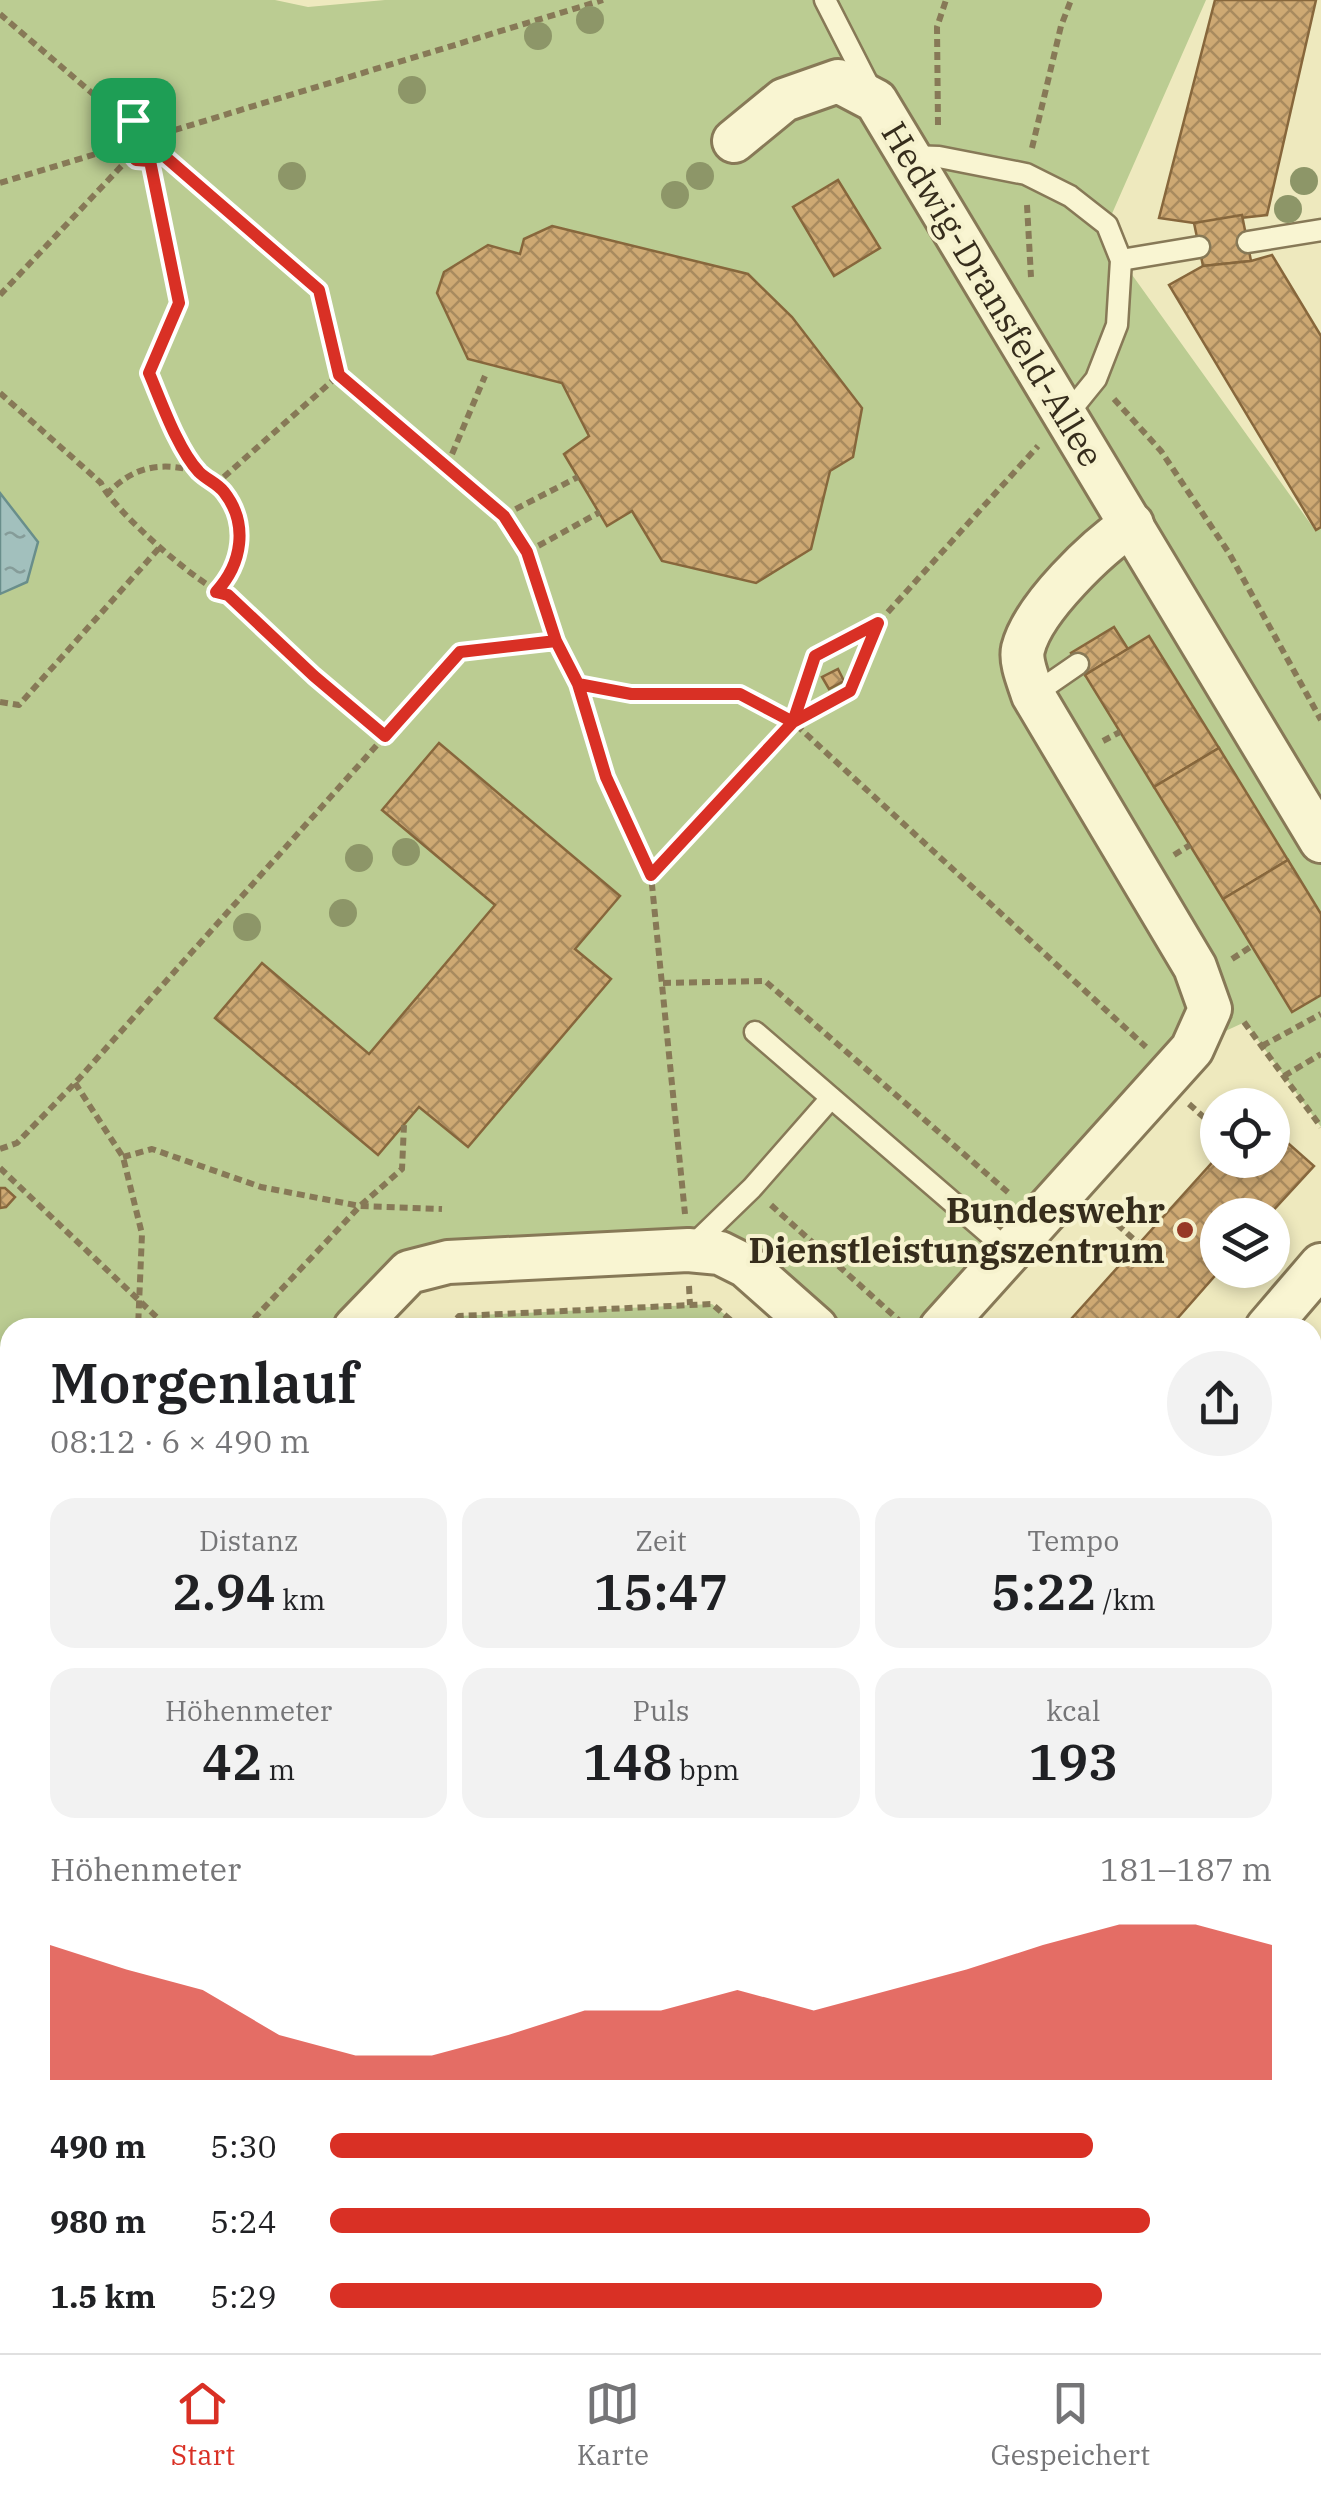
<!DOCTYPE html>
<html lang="de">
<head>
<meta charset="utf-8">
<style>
  :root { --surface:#fff; --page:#f2f2f2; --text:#202124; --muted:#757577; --line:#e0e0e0; --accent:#d93025 }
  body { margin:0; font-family:"IBM Plex Serif",serif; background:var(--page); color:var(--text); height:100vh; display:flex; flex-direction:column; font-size:38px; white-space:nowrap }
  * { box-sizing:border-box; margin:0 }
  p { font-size:32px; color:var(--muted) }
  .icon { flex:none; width:55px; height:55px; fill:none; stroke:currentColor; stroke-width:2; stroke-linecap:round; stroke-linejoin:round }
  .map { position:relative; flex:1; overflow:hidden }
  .sheet { position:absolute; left:0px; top:1318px; width:1322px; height:1038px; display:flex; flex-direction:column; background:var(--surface); border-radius:30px 30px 0 0; box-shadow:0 5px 15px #0003 }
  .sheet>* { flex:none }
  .buttons { position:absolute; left:1200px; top:1088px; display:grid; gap:20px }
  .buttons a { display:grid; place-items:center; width:90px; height:90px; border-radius:50%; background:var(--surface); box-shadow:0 5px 15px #0003; font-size:50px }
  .pin { position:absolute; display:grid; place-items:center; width:85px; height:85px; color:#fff; margin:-42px; border-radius:20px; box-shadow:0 5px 15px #0006 }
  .round { display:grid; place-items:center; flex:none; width:105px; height:105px; border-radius:52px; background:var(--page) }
  .summary { display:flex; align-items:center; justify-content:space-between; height:170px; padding:0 50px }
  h1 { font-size:55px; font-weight:600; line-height:75px }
  .metrics { display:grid; grid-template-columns:repeat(3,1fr); gap:15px; height:170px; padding:10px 50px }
  .metrics div { display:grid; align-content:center; border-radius:25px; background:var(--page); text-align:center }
  .metrics b { font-size:50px; font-weight:600 }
  .metrics small { font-size:28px; font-weight:400 }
  .metrics p { font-size:28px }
  .chart { height:280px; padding:20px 50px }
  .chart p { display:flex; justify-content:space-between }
  .chart svg { width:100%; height:180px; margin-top:10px; fill:var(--accent); opacity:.7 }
  ul { padding:0 50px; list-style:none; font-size:32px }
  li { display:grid; grid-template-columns:160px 120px 1fr; align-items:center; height:75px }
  li i { height:25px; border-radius:12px; background:var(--accent) }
  .menu { display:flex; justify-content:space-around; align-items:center; height:140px; border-top:2px solid var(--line); background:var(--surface); font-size:28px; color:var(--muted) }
  .menu a { display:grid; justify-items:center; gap:5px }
  .menu .current { color:var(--accent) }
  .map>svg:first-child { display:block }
  .grass { fill:url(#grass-dots) }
  .park { fill:#bbcc92 }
  .water { fill:url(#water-ripples); stroke:#698e8b; stroke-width:2.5 }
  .building { fill:url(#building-cross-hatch); stroke:#87673c; stroke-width:2.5 }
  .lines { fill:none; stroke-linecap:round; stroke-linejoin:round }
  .lane-casing { stroke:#877957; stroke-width:25 }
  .street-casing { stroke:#877957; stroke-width:48 }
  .path { stroke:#877957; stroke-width:6; stroke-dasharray:8 5; stroke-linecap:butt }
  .lane { stroke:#f9f5d2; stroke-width:20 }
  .street { stroke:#f9f5d2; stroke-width:42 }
  .tree { fill:#8d9668 }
  .route-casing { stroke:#fff; stroke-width:20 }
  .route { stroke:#d93025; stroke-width:12 }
  .poi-dot { fill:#973926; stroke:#f6f2ce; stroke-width:4 }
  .labels { text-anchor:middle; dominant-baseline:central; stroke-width:8; stroke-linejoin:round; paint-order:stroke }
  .street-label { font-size:35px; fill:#362d1c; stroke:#f6f2ce }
  .poi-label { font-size:35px; font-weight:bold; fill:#362d1c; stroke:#f6f2ce; text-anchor:end }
</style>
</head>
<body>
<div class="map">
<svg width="1321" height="2353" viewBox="0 0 1321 2353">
  <defs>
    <pattern id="grass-dots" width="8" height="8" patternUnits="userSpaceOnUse" patternTransform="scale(2.5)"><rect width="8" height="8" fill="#bbcc92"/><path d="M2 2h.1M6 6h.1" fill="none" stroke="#99a676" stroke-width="1.8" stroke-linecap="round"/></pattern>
    <pattern id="water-ripples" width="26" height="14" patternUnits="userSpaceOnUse" patternTransform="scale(2.5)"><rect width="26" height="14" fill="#a2c0bd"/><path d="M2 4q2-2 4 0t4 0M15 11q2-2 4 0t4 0" fill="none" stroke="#859c99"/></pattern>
    <pattern id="building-cross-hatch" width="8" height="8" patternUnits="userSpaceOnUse" patternTransform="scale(2.5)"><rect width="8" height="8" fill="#cea973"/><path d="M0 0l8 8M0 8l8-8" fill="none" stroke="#a88a5e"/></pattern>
  </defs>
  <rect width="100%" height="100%" fill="#eee9be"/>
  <polygon class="grass" points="437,2345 508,2345 526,2353 430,2353"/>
  <g class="park">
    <polygon points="0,0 275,0 308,7 385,0 1206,0 1107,225 1120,258 1315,530 1321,527 1321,1127 1245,1022 1195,1045 941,1327 816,1327 746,1266 410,1272 342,1327 10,1328 10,1675 0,1686"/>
    <polygon points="712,1304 740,1327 448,1327 459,1316"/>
    <polygon points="1321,1522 1321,1599 1313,1598 1313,1532"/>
    <polygon points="10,1734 10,1916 0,1907 0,1745"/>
    <polygon points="0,1999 10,2008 10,2303 0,2294"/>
    <polygon points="58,2345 265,2345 258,2353 67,2353"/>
  </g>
  <polygon class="water" points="0,493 38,542 27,582 0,594"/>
  <g class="building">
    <polygon points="1215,0 1316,0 1267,215 1194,223 1159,218"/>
    <polygon points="838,180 880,248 834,276 793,207"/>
    <polygon points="1242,215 1251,261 1203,266 1194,223"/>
    <polygon points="552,226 748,274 792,317 862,408 853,457 830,471 811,549 756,583 662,561 632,511 607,526 564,454 589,436 562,383 468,359 437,293 444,272 488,245 520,254 524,239"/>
    <polygon points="1272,255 1321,336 1321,527 1316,530 1169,285 1203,266 1251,261"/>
    <polygon points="1114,627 1128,649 1085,675 1071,653"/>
    <polygon points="1149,636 1219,748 1154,787 1085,675"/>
    <polygon points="838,669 844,681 829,689 822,677"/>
    <polygon points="439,743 620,896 575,949 611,979 468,1147 419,1107 378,1155 215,1018 262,963 369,1054 495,905 382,810"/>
    <polygon points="1219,748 1288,860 1223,899 1154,787"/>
    <polygon points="1288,860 1321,914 1321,995 1292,1012 1223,899"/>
    <polygon points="1272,1129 1314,1166 1269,1215 1218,1215 1218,1270 1220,1270 1169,1328 1063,1328 1218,1156 1218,1160 1272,1160"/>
    <polygon points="0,1188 5,1188 15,1197 6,1207 0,1208"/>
    <polygon points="1321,1397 1321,1483 1312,1475 1312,1406"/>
    <polygon points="1312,1475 1321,1483 1321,1505 1312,1515"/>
    <polygon points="0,1516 10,1525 10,1532 0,1543"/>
    <polygon points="1312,1630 1321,1638 1321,1701 1312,1710"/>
    <polygon points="1321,1701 1321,1742 1312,1734 1312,1710"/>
    <polygon points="1321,1883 1321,1926 1312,1918 1312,1893"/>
    <polygon points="1312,1918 1321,1926 1321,1994 1312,2003"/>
    <polygon points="1321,2204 1321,2321 1312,2330 1312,2214"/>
    <polygon points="508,2345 749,2345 758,2350 757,2353 526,2353"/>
    <polygon points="966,2345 1054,2345 1047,2353 975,2353"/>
    <polygon points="1193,2345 1299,2345 1291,2353 1186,2353"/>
  </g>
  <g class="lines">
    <g class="lane-casing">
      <g id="lane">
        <polyline points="825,0 872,92"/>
        <polyline points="909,156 939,157 1026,174 1070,196 1107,225 1121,260 1117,325 1096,379 1066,416"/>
        <polyline points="1248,242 1321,230"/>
        <polyline points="1121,260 1199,247"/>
        <polyline points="1033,695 1078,664"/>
        <polyline points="755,1032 1009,1251"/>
        <polyline points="689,1249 752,1188 831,1098"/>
        <polyline points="1312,1805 1321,1810"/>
      </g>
    </g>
    <g class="street-casing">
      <g id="street">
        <polyline points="734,141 784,100 838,81 876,101 1321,841"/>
        <polyline points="355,1328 409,1272 448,1262 688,1250 720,1253 746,1266 816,1328"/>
        <path d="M941 1328 1192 1049 1210 1009 1195 967 1033 695C1029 682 1020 662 1023 649 1033 608 1097 547 1132 524"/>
        <polyline points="1267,1328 1321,1265"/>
        <polyline points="0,1719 10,1708"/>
        <polyline points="848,2345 857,2353"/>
        <polyline points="335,2353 342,2345"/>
      </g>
    </g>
    <g class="path">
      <polyline points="0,14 128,124"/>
      <circle cx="144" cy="140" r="22"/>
      <polyline points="938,125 937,27 946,0"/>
      <polyline points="1032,148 1061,26 1071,0"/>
      <polyline points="162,154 319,290 339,375 504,515 527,552 556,641 578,684 606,777 651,875 685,1214"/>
      <path d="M151 161 179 303 149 373C165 412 181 459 216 484"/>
      <polyline points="0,183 603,0"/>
      <polyline points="1027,205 1031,277"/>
      <polyline points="0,295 130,157"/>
      <path d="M0 393 101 483C110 507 203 590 228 595L314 676 384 736"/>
      <polyline points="1114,399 1161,451 1229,553 1321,720"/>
      <polyline points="447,466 485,376"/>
      <path d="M106 495C133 466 161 461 198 472"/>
      <polyline points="504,515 578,477"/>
      <polyline points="527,552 600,512"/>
      <path d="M217 592C247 559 246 517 216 484L339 375"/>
      <polyline points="878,623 850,691 793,722 1146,1047"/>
      <polyline points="578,684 631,694 740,694 793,722"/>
      <polyline points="0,702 19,705 160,547"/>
      <polyline points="1103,741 1120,732"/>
      <polyline points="1174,855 1190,845"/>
      <polyline points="651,875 793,722 815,656 878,623 1038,446"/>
      <polyline points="1232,959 1252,946"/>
      <polyline points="663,983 765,981 1011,1195"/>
      <polyline points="1244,1022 1321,1127"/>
      <polyline points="1262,1046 1321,1014"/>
      <polyline points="1284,1076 1321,1054"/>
      <polyline points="75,1083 123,1157 142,1234 138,1328"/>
      <polyline points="1189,1104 1218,1130"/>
      <polyline points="0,1149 17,1143 75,1083 460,652 556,641"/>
      <polyline points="123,1157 152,1149 261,1187 360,1206 442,1209"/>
      <polyline points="0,1168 168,1328"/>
      <polyline points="771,1205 903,1324"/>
      <polyline points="1098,1207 1139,1244"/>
      <polyline points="689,1286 690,1305"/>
      <polyline points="245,1328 360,1206 402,1169 404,1125"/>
      <polyline points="448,1328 459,1316 712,1304 740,1328"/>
      <polyline points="0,1595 10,1584"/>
      <polyline points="1312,1598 1321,1599"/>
      <polyline points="0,1857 10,1866"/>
      <polyline points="0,2098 10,2130"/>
      <polyline points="1312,2105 1321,2095"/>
      <polyline points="1312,2187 1321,2177"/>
      <polyline points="119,2345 125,2353"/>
      <polyline points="446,2345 455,2353"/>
      <polyline points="1122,2345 1132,2353"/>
      <polyline points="158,2353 162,2345"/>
      <polyline points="1092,2353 1099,2345"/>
      <polyline points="1165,2353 1172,2345"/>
    </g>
    <use href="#lane" class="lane"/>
    <use href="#street" class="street"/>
  </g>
  <g class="tree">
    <circle cx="590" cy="20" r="14"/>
    <circle cx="538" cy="36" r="14"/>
    <circle cx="412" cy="90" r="14"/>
    <circle cx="292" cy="176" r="14"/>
    <circle cx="700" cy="176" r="14"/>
    <circle cx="1304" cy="181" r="14"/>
    <circle cx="675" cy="195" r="14"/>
    <circle cx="1288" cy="209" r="14"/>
    <circle cx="406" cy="852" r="14"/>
    <circle cx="359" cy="858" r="14"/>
    <circle cx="343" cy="913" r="14"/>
    <circle cx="247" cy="927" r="14"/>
  </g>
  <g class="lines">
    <g class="route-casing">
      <path id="route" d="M133 120 124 131 123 146 136 160 150 161 179 303 149 373C161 401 178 450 199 472 207 480 217 483 224 492 249 524 242 564 216 592L228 595 314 676 385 736 460 652 556 641 578 684 631 694H740L793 722 850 691 878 623 815 656 793 722 651 875 606 777 578 684 556 641 527 552 504 516 339 375 319 290 162 154 166 140 158 122 146 118 133 120"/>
    </g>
    <use href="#route" class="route"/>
  </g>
  <circle class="poi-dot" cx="1185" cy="1230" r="10"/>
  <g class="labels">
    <g class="street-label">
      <text transform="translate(993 294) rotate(59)">Hedwig-Dransfeld-Allee</text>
    </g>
    <g class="poi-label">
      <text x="1165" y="1210">Bundeswehr<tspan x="1165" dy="40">Dienstleistungszentrum</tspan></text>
    </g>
  </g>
</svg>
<div class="buttons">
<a><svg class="icon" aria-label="locate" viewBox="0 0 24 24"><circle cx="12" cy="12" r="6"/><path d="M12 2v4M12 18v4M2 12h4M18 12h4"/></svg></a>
<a><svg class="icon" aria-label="layers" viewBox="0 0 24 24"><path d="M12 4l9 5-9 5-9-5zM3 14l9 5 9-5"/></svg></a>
</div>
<div class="pin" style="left:133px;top:120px;background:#1e9e55"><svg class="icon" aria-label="arrive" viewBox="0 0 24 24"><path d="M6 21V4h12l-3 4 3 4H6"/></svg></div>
<section class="sheet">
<div class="summary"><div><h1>Morgenlauf</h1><p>08:12 · 6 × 490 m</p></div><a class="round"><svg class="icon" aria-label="share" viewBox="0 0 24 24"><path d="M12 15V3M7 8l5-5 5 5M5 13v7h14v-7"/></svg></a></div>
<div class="metrics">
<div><p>Distanz</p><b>2.94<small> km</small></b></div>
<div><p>Zeit</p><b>15:47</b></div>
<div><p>Tempo</p><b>5:22<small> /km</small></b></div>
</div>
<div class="metrics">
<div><p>Höhenmeter</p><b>42<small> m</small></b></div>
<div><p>Puls</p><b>148<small> bpm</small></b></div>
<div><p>kcal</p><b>193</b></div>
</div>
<div class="chart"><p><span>Höhenmeter</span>181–187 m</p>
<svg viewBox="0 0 160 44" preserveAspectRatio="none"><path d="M0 44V11L10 17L20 22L30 33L40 38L50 38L60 33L70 27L80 27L90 22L100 27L110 22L120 17L130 11L140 6L150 6L160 11V44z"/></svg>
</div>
<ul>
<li><b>490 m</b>5:30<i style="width:81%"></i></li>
<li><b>980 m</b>5:24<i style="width:87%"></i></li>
<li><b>1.5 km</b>5:29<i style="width:82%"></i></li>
</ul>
</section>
</div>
<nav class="menu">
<a class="current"><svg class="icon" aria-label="home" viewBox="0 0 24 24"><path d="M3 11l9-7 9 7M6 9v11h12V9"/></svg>Start</a>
<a><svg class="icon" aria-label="map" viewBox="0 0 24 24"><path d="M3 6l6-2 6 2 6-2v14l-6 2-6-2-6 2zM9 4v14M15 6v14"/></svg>Karte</a>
<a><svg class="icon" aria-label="saved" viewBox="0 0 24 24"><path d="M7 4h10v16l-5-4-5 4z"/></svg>Gespeichert</a>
</nav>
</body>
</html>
